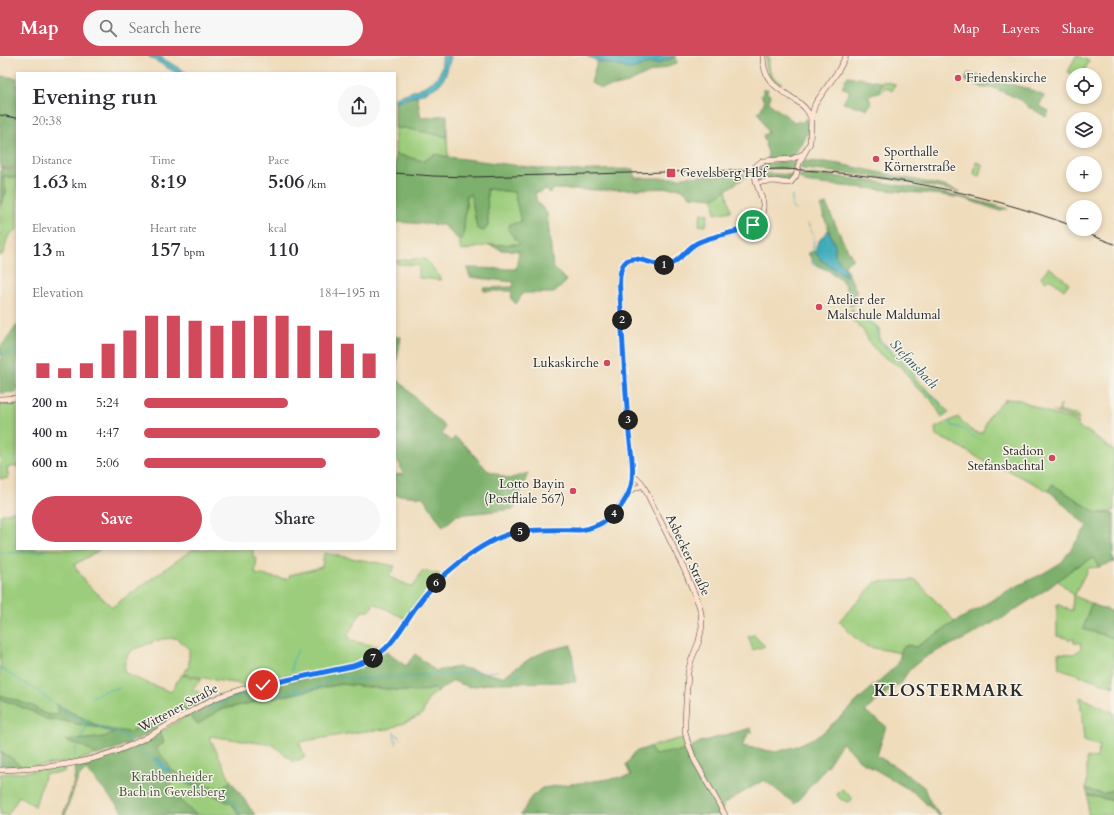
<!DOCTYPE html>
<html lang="en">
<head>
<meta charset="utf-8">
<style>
  :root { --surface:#fff; --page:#f7f7f7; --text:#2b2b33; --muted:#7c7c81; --accent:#d1495b }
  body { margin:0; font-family:Cardo,serif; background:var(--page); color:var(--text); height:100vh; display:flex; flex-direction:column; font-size:15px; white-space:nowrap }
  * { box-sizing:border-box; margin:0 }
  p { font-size:13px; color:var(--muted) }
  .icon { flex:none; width:22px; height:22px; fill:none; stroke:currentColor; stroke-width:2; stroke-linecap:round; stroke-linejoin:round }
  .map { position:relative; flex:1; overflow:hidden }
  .drawer { position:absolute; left:16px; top:16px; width:380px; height:478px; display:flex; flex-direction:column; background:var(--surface); border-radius:0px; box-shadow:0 2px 6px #0003 }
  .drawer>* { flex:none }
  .fabs { position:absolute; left:1066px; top:12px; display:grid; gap:8px }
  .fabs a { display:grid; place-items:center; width:36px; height:36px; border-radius:50%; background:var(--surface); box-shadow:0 2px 6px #0003; font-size:20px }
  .pin { position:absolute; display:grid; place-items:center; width:34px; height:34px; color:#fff; margin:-17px; border:2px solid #fff; border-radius:50%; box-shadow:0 1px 4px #0007 }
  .km { position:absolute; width:20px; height:20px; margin:-10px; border-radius:50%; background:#222; color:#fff; font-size:11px; line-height:20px; text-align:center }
  .round { display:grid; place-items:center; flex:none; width:42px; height:42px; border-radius:21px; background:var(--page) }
  .overview { display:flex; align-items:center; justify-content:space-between; height:68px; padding:0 16px }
  h1 { font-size:22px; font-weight:700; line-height:30px }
  .figures { display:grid; grid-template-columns:repeat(3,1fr); gap:6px; height:68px; padding:4px 16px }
  .figures div { display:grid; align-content:center }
  .figures b { font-size:20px; font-weight:700 }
  .figures small { font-size:11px; font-weight:400 }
  .figures p { font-size:11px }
  .chart { height:112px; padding:8px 16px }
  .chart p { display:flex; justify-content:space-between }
  .chart svg { width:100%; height:72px; margin-top:4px; stroke:var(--accent); stroke-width:6 }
  .primary-button { display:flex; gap:8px; margin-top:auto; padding:8px 16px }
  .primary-button a { flex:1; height:46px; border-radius:24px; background:var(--accent); color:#fff; font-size:16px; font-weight:700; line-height:46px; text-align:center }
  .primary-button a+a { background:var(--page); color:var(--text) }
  ul { padding:0 16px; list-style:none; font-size:13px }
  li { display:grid; grid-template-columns:64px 48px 1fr; align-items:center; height:30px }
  li i { height:10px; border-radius:5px; background:var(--accent) }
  header { display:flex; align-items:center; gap:24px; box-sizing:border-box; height:56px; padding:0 20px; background:var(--accent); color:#fff }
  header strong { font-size:19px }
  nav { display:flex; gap:22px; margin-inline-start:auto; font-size:14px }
  .search { width:280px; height:36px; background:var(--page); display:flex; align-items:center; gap:10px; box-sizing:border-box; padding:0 14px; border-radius:22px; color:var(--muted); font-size:15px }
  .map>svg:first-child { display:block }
  .green { fill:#9ccd7c; stroke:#647c54 }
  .forest { fill:#7db06c; stroke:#546e4c }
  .water { fill:#3cabba; stroke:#346b72 }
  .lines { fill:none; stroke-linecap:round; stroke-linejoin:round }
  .stream { stroke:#3cabba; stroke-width:1 }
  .secondary-casing { stroke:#484641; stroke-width:6 }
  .secondary { stroke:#fee3d2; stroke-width:5 }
  .rail { stroke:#2b2b2b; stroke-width:1 }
  .route-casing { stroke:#fff; stroke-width:8 }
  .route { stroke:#1a73e8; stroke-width:5 }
  .poi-dot { fill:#d1495b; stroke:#f7f3e8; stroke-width:1.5 }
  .labels { text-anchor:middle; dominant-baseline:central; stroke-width:3; stroke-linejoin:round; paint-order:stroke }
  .poi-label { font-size:13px; fill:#2b2b2b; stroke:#f7f3e8; text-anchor:start }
  .street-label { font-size:13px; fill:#2b2b2b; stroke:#f7f3e8 }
  .park-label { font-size:13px; fill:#47543f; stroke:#f7f3e8 }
  .water-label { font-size:14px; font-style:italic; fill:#31585d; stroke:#f7f3e8 }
  .district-label { font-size:17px; font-weight:bold; letter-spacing:1px; fill:#2b2b2b; stroke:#f7f3e8 }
</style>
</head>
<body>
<header>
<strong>Map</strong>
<div class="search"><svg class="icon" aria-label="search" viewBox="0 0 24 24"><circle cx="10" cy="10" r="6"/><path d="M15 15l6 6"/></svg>Search here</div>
<nav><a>Map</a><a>Layers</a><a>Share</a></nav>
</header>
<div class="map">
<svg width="1114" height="759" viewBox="0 0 1114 759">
  <rect width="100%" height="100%" fill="#f7f3e8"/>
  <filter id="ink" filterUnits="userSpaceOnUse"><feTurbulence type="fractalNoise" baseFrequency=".025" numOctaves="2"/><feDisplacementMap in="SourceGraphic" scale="8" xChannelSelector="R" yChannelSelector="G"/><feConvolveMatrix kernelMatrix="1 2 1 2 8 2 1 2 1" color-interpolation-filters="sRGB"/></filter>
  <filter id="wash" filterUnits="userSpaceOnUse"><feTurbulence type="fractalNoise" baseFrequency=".012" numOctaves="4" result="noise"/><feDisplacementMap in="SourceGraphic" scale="16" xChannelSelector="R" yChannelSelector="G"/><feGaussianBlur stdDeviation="0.9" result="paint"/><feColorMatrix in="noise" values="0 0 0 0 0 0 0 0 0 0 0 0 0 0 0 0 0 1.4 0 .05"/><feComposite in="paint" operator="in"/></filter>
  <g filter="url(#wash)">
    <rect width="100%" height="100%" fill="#efdcbb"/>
    <g class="green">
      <path d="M766 0H769C769 7 768 18 775 23 777 25 780 25 782 27L779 30 770 23 766 9Z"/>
      <polygon points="1076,0 1078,0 1089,5 1082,19 1074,19 1068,16"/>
      <polygon points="882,25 895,28 892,35 886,31 880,38 877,37 882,28"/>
      <polygon points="395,72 405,72 447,81 448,101 435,98 424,105 395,98"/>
      <polygon points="976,106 982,108 979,121 974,119"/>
      <path d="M3 120 17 122V174C0 183 10 192 0 201V150L6 136Z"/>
      <polygon points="487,133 514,136 521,166 520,188 489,189 461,195 459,184 463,182 467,139 471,137 477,173 488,170"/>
      <polygon points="726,134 731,155 715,158 714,142"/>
      <polygon points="701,157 708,158 706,170 699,169"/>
      <polygon points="424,202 437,217 441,224 419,222 419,209 397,208 396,205"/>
      <polygon points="1049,211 1069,227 1064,234 1049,222 1045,226 1041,221"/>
      <path d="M853 252V255L857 261C865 263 876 266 879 274 880 277 879 281 880 284L911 313 916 323 939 345 949 357 942 361 931 343 914 329 903 312 882 300 871 289 863 274 855 267 847 257Z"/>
      <path d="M1006 343 1020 344 1052 358 1073 364 1079 367 1077 370 1085 375 1086 374 1114 395V454L1112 456 1097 457 1052 428 1049 435 1005 413 989 408 955 388 936 380 935 372 958 361C964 368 972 378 982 377L990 358Z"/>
      <polygon points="17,348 17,412 16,410 7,412 9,422 0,423 0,349"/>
      <polygon points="1061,348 1059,355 1073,359 1074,357 1076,358 1079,364 1057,357 1053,354 1058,357"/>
      <path d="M17 454V493H100L98 495 74 509 85 526 112 551 193 493H253V502H257L255 518 285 523 289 522 290 519 322 511 324 497 395 510 389 521 413 531 422 515 439 518 440 520 406 563 374 547 370 555H362L348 578 350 584 360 587 384 591C370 602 359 607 341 611L242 631 237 627 226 626 183 618 189 610V593L176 582 162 583 134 593 128 598 125 606 124 616 142 625 171 636 181 619 202 623 192 633 210 642 112 694 74 705 23 712 10 701 0 696V459Z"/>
      <path d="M1093 502 1099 511 1088 512C1085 519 1076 534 1075 540L1091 548 1083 573 1114 582V631L1059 612 1058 597 1074 598 1081 593V587H1074V583H1068L1067 582 1057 580V548L1072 555 1073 538 1057 524 1075 511Z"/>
      <polygon points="916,524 955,566 916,591 908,589 902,592 901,597 869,591 860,587 839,565 876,526"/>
      <polygon points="754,579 765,590 753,594 748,580"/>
      <polygon points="341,628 415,636 435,632 437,636 428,643 422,659 389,673 365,675 299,686 305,701 294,706 273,689 209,680 231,725 230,726 249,759 132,759 156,692 164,686 160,676 188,659 198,667 219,654 283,640"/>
      <polygon points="1080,641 1114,657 1114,733 1103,738 1086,733 1087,723 1087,701 1096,703 1100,690 1084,685"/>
      <path d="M682 682 686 694C676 697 666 697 655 699L649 691Z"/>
      <polygon points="64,711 65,715 60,717 45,718 35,750 19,740 8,759 2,759 0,758 0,718 24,716"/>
      <polygon points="842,733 853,743 848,746 840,743 837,739 838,737"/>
      <polygon points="1088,739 1114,745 1114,759 1088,759"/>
    </g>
    <g class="forest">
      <polygon points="674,2 676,2 677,6 676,8 649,17 628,27 615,30 602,32 591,27 597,5 631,13 650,7 652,8 655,7 657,8"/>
      <polygon points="968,17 1029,33 1044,40 1039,50 1049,55 1046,61 1031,52 1029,52 1021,44 994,32 983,32 974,27 965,25"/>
      <polygon points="0,20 17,22 17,113 0,111"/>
      <polygon points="848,20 881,26 881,29 877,37 873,37 868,41 872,47 867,53 860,50 859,52 843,47 850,35 842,31 845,25 845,24"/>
      <path d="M763 33H768L767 37 771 40 769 45 770 48 796 67 798 65 802 67 806 62H807V67L808 68 809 77 807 79H805C801 87 798 96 791 101L768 103V96L765 89 766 87 764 83 763 79 768 77 758 56 762 52V49L765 47 761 39 763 38Z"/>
      <polygon points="417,39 421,62 447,59 447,81 405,72 395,72 395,46"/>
      <polygon points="395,98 424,105 435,98 448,101 561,115 634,113 635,122 680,122 680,123 683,121 750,118 714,142 690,140 681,132 600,134 554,133 550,137 545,133 540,136 535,137 537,146 547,157 553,211 567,225 554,237 523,237 516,248 511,243 512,235 484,235 483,232 513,231 514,226 470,221 467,212 516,213 519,195 502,194 489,189 520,188 508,174 510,168 521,166 514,136 487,133 488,170 484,175 477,173 471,138 467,139 463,182 459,184 443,169 395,166"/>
      <polygon points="792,105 795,108 796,112 758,113 758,110 761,108"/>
      <polygon points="803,105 825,106 839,108 944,130 961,136 865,119 803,113 800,112"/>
      <polygon points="1,112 17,115 17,122 3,120 6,136 0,150"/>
      <polygon points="758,117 793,119 793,121 789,125 759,123"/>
      <path d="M799 119C819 118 841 121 861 124 911 130 960 139 1008 153H1002L1001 155 962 142 941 139 810 127C805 126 800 125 799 119Z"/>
      <polygon points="826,148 843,185 853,203 844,209 857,236 854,239 858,246 850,250 845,228 828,214 814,207 808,197 816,195 821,205 846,220 840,206 835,200 835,190 820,150"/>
      <polygon points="17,269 17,336 0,337 0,303 2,302 0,295 0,291 7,283"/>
      <polygon points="395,281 401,281 395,315"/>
      <polygon points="395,321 445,371 442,378 451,385 455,381 467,391 487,414 509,423 528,417 514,453 457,459 443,471 423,441 395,439 395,418 403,419 399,406 395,404"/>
      <polygon points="17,344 17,348 0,349 0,345"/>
      <path d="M1052 428 1097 457 1114 458V497L1111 499 1114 503V506L1099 511 1093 502 1075 511 1050 531 1001 563 996 565C985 571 975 577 964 583 944 592 909 604 902 627L895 630 865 655 886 670 877 700 896 711 924 731C928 743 932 751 941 759H938L915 737 859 704 854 698 842 687 827 710 795 748 764 724 723 748 722 759H521L531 741 542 732 631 720 626 709 635 696 649 691 655 699 671 696H679L686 694 700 686 751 672 752 676H749L742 690 776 696 794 691 820 679 846 656 857 645 898 608 902 592 908 589 916 591 955 566 1009 534 1044 517 1062 506 1087 470C1073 459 1062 445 1049 435Z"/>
      <polygon points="1091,548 1114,556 1114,582 1083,573"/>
      <polygon points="571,589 576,626 493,627 470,631 453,625 437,636 435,633 415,636 341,628 283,640 219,654 198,668 188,659 222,642 242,635 309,621 342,615 386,596 406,610 415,598 436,615 459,611 502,621 531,602 546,595"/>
      <path d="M0 639 33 650 43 657 50 659 59 657 56 648 102 672 128 676 155 667 205 640 210 642C172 665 139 686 97 699L84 691 66 685C82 682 100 684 115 677L95 671 85 670 64 665 46 663 29 654 0 643Z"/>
      <polygon points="160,676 164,687 156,692 173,715 219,733 231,725 255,759 239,759 232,748 215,740 174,722 170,736 197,759 126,759 86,714 78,722 65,759 63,759 73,730 76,710 131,691"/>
      <polygon points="0,696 10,701 23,712 0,713"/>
      <polygon points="1086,733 1103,738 1114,733 1114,745 1088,739"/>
    </g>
    <g class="water">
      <polygon points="148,0 159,0 187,17 176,17"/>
      <path d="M442 0H451C449 8 447 17 443 24 436 36 408 42 395 46V41C407 37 429 31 437 21 442 15 442 7 442 0Z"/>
      <polygon points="587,0 612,0 617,2 632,3 644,0 676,0 657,8 655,7 651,8 650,7 631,13 597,5"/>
      <path d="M828 174 835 190V200L845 213 846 220C838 211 807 205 818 186 821 182 825 178 828 174Z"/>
      <path d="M157 701 170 714V716C163 714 159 709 155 703Z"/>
    </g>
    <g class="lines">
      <g class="stream">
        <polyline points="792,139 792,151 795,155"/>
        <polyline points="808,168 814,181 812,208 846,221"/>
        <polyline points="846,220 847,222"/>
        <polyline points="850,228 852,248"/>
        <path d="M853 255C857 266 870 265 877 273L878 284 901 306 907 311 912 318 914 323 917 328 933 341 939 347 945 360"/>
        <polyline points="0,298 10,298 17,295"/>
        <polyline points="949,366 953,370 964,373 972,380 978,383"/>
        <polyline points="76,493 79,493"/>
        <polyline points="0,497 39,496 49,493"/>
        <polyline points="0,612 38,635 60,653 87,667 123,679 132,687"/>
        <polyline points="292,615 292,606 298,594"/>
        <polyline points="514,618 523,619"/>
        <polyline points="294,629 296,635"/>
        <polyline points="264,639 270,639"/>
        <polyline points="277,639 318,631 325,628 333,621 341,620 350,624 377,622 380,620 386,621 401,620 404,622 429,618 458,618 461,616 480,617 497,615"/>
        <polyline points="92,641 104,635 119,632"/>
        <polyline points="203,652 205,653 235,641 243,639 259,638"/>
        <polyline points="394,676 396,688"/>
        <polyline points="394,676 401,683"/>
        <polyline points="80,686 87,667"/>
        <polyline points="135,689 168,718 232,744 235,748 241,759"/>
        <polyline points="75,700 75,694 78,690"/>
      </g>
    </g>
  </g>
  <g filter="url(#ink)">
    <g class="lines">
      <g class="secondary-casing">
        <g id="secondary">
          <path d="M763 0C763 26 777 32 797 45 803 50 808 54 811 62"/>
          <polyline points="761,126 775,125 787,127 791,126 796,120 799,107 810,87 811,62 815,48 838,15 846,0"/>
          <polyline points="0,343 17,342"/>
          <polyline points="632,421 638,423 642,427 685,515 699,549 701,557 702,570 699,585 691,605 688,616 685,664 685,675 687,684 694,703 725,759"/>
          <polyline points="629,436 635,432 641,430"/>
          <path d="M0 714C53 712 100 707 147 681 173 667 196 649 224 639 254 628 287 623 318 617 337 614 359 611 376 601 394 589 403 568 416 551 432 527 467 497 492 485 515 473 539 474 564 474 573 474 583 475 592 472 605 468 615 458 623 446 628 439 632 430 632 421 633 402 629 384 628 365 625 322 622 279 620 236 619 225 617 206 633 203 639 203 646 205 651 207 657 208 663 210 669 209 677 207 683 199 688 194 693 189 698 187 704 184 720 178 752 177 761 160 767 148 759 137 756 125 755 120 755 115 756 110L762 105 792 103 803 98"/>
        </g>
      </g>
      <use href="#secondary" class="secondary"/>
      <g class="rail">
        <polyline points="0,59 17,62"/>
        <path d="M395 117 433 120 472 121 783 113C882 117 981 136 1073 170"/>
        <polyline points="1075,173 1114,188"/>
      </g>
    </g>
  </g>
  <g class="lines" filter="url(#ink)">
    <g class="route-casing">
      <path id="route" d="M263 629 353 610C391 598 395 580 416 551 435 523 481 484 514 477 534 472 561 474 581 474 604 470 620 457 629 436 637 417 629 387 628 367 625 323 622 280 620 236 619 224 618 201 637 203 643 204 649 206 655 208 660 209 666 210 671 208 681 204 687 192 697 187 715 178 736 178 753 169"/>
    </g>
    <use href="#route" class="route"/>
  </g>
  <g class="poi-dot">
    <circle cx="958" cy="22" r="4"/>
    <circle cx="876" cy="103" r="4"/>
    <rect x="666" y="112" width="10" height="10" rx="2"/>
    <circle cx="819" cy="251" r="4"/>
    <circle cx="607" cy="307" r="4"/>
    <circle cx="1052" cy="402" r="4"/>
    <circle cx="573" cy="435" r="4"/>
  </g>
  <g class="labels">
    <g class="poi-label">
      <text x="966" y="22">Friedenskirche</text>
      <text x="884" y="96">Sporthalle<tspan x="884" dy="15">Körnerstraße</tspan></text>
      <text x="680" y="117">Gevelsberg Hbf</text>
      <text x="827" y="244">Atelier der<tspan x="827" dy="15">Malschule Maldumal</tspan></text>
      <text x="599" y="307" text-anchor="end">Lukaskirche</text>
      <text x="1044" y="395" text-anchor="end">Stadion<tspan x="1044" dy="15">Stefansbachtal</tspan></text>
      <text x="565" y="428" text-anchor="end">Lotto Bayin<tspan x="565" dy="15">(Postfliale 567)</tspan></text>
    </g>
    <g class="street-label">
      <text transform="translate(688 499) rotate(65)">Asbecker Straße</text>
      <text transform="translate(178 652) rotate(-28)">Wittener Straße</text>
    </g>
    <g class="park-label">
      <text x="172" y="721">Krabbenheider<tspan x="172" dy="15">Bach in Gevelsberg</tspan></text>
    </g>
    <g class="water-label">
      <text transform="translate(914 308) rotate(46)">Stefansbach</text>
    </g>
    <g class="district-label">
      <text x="949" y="634">KLOSTERMARK</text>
    </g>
  </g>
</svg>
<div class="fabs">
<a><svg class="icon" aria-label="locate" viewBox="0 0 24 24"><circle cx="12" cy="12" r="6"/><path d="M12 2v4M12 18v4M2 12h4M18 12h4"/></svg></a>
<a><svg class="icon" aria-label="layers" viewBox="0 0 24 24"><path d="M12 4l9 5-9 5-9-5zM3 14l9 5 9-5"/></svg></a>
<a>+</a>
<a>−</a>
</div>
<div class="pin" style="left:753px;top:169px;background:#1e9e55"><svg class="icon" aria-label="arrive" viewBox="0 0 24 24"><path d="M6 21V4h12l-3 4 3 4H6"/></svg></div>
<div class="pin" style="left:263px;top:629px;background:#d93025"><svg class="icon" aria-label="check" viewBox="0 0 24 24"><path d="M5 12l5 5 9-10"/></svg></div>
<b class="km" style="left:664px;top:209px">1</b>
<b class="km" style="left:622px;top:264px">2</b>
<b class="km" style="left:628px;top:364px">3</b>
<b class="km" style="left:614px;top:458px">4</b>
<b class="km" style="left:520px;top:476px">5</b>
<b class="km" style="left:436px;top:527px">6</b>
<b class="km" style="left:373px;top:602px">7</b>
<section class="drawer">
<div class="overview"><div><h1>Evening run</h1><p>20:38</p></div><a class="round"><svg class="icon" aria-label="share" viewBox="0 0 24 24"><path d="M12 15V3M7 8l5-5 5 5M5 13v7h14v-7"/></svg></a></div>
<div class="figures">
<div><p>Distance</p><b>1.63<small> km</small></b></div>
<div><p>Time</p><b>8:19</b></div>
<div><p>Pace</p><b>5:06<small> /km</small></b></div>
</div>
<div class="figures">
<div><p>Elevation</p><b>13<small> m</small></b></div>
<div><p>Heart rate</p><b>157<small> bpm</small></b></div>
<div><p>kcal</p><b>110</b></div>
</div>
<div class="chart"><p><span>Elevation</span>184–195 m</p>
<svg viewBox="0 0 160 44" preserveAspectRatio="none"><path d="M5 44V35M15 44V38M25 44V35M35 44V23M45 44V15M55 44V6M65 44V6M75 44V9M85 44V12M95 44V9M105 44V6M115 44V6M125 44V12M135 44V15M145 44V23M155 44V29"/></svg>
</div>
<ul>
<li><b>200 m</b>5:24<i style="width:61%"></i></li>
<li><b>400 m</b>4:47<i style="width:100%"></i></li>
<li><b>600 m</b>5:06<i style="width:77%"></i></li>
</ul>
<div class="primary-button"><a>Save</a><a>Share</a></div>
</section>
</div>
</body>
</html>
